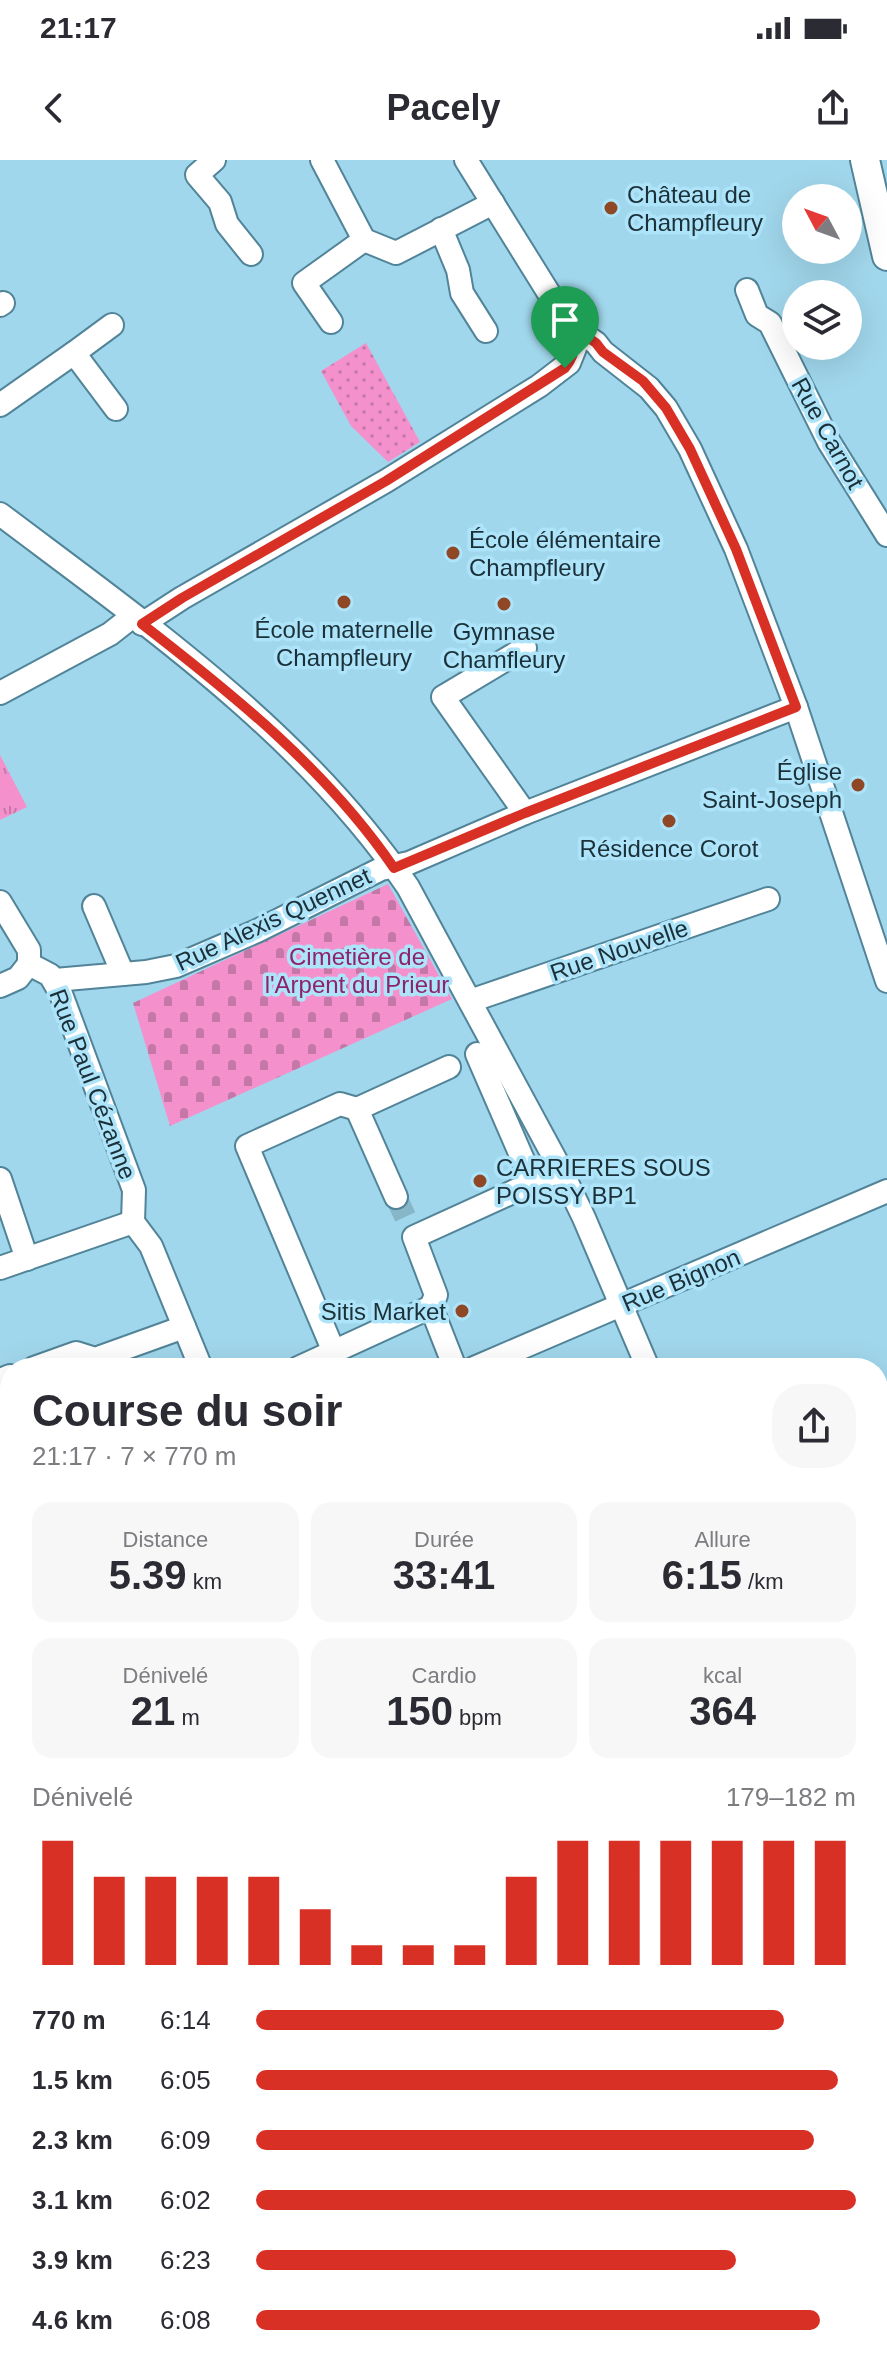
<!DOCTYPE html>
<html lang="fr">
<head>
<meta charset="utf-8">
<style>
  :root { --surface:#fff; --page:#f7f7f7; --text:#2b2b33; --muted:#7c7c81; --accent:#d93025 }
  body { margin:0; font-family:Helvetica,sans-serif; background:var(--page); color:var(--text); height:100vh; display:flex; flex-direction:column; font-size:30px; white-space:nowrap }
  * { box-sizing:border-box; margin:0 }
  p { font-size:26px; color:var(--muted) }
  .icon { flex:none; width:44px; height:44px; fill:none; stroke:currentColor; stroke-width:2; stroke-linecap:round; stroke-linejoin:round }
  .map { position:relative; flex:1; overflow:hidden }
  .sheet { position:absolute; left:0px; top:1198px; width:888px; height:1008px; display:flex; flex-direction:column; background:var(--surface); border-radius:32px 32px 0 0; box-shadow:0 8px 32px #0002 }
  .sheet>* { flex:none }
  .needle { width:52px; rotate:311deg }
  .tools { position:absolute; left:782px; top:24px; display:grid; gap:16px }
  .tools a { display:grid; place-items:center; width:80px; height:80px; border-radius:50%; background:var(--surface); box-shadow:0 8px 32px #0002; font-size:40px }
  .pin { position:absolute; display:grid; place-items:center; width:68px; height:68px; color:#fff; margin:-82px -34px; border-radius:50% 50% 50% 0; rotate:-45deg; box-shadow:0 0 8px #0007 }
  .pin .icon { rotate:45deg }
  .round { display:grid; place-items:center; flex:none; width:84px; height:84px; border-radius:32px; background:var(--page) }
  .headline { display:flex; align-items:center; justify-content:space-between; height:136px; padding:0 32px }
  h1 { font-size:44px; font-weight:800; line-height:60px }
  .figures { display:grid; grid-template-columns:repeat(3,1fr); gap:12px; height:136px; padding:8px 32px }
  .figures div { display:grid; align-content:center; border-radius:20px; background:var(--page); text-align:center }
  .figures b { font-size:40px; font-weight:800 }
  .figures small { font-size:22px; font-weight:400 }
  .figures p { font-size:22px }
  .chart { height:224px; padding:16px 32px }
  .chart p { display:flex; justify-content:space-between }
  .chart svg { width:100%; height:144px; margin-top:8px; stroke:var(--accent); stroke-width:6 }
  ul { padding:0 32px; list-style:none; font-size:26px }
  li { display:grid; grid-template-columns:128px 96px 1fr; align-items:center; height:60px }
  li i { height:20px; border-radius:10px; background:var(--accent) }
  .status { display:flex; justify-content:space-between; align-items:center; height:56px; padding:0 40px; background:var(--surface); direction:ltr }
  .status svg { height:22px; fill:currentColor }
  header { display:flex; justify-content:space-between; align-items:center; height:104px; padding:0 32px; background:var(--surface); font-size:36px; font-weight:800 }
  .map>svg:first-child { display:block }
  .grass { fill:url(#grass-tufts) }
  .cemetery { fill:url(#cemetery-stones) }
  .park { fill:url(#park-dots) }
  .lines { fill:none; stroke-linecap:round; stroke-linejoin:round }
  .minor-tunnel { stroke:#86b6c8; stroke-width:22; stroke-dasharray:22 11; stroke-linecap:butt }
  .minor-casing { stroke:#518498; stroke-width:26 }
  .major-casing { stroke:#518498; stroke-width:32 }
  .minor { stroke:#fff; stroke-width:22 }
  .major { stroke:#fff; stroke-width:28 }
  .route-casing { stroke:#fff; stroke-width:16 }
  .route { stroke:#d93025; stroke-width:10 }
  .poi-dot { fill:#8f4726; stroke:#aee4f9; stroke-width:3 }
  .labels { text-anchor:middle; dominant-baseline:central; stroke-width:7; stroke-linejoin:round; paint-order:stroke }
  .poi-label { font-size:24px; fill:#1b3038; stroke:#aee4f9; text-anchor:start }
  .street-label { font-size:24px; fill:#1b3038; stroke:#aee4f9 }
  .park-label { font-size:24px; fill:#8d236a; stroke:#aee4f9 }
</style>
</head>
<body>
<div class="status"><b>21:17</b><svg viewBox="0 0 49 12"><path d="M0 12V9h3v3zM5 12V6h3v6zM10 12V3h3v9zM15 12V0h3v12zM26 1h20v11H26zM47 4h2v5h-2z"/></svg></div>
<header><svg class="icon" aria-label="back" viewBox="0 0 24 24"><path d="M15 5l-7 7 7 7"/></svg>Pacely<svg class="icon" aria-label="share" viewBox="0 0 24 24"><path d="M12 15V3M7 8l5-5 5 5M5 13v7h14v-7"/></svg></header>
<div class="map">
<svg width="887" height="2206" viewBox="0 0 887 2206">
  <defs>
    <pattern id="grass-tufts" width="24" height="20" patternUnits="userSpaceOnUse" patternTransform="scale(2)"><rect width="24" height="20" fill="#f491cc"/><path d="M3 7l-1-3M5 7V3M7 7l1-3M15 17l-1-3M17 17v-4M19 17l1-3" fill="none" stroke="#c577a7"/></pattern>
    <pattern id="cemetery-stones" width="16" height="16" patternUnits="userSpaceOnUse" patternTransform="scale(2)"><rect width="16" height="16" fill="#f491cc"/><path d="M2 7V4a2 2 0 0 1 4 0v3zM10 15v-3a2 2 0 0 1 4 0v3z" fill="#c577a7"/></pattern>
    <pattern id="park-dots" width="8" height="8" patternUnits="userSpaceOnUse" patternTransform="scale(2)"><rect width="8" height="8" fill="#f491cc"/><path d="M2 2h.1M6 6h.1" fill="none" stroke="#c577a7" stroke-width="1.8" stroke-linecap="round"/></pattern>
  </defs>
  <rect width="100%" height="100%" fill="#a1d7ec"/>
  <g class="grass">
    <polygon points="0,595 27,647 0,660"/>
    <polygon points="10,1946 10,2196 39,2196 39,2206 0,2206 0,1949"/>
  </g>
  <polygon class="cemetery" points="388,724 452,839 170,966 133,843"/>
  <polygon class="park" points="366,183 420,282 388,302 351,266 321,211"/>
  <g class="lines">
    <polyline class="minor-tunnel" points="396,1037 409,1065"/>
    <g class="minor-casing">
      <g id="minor">
        <polyline points="214,0 197,15 220,42 227,64 251,94"/>
        <polyline points="322,0 364,80 396,93 493,43"/>
        <polyline points="441,69 458,110 462,133 486,171"/>
        <polyline points="747,130 757,155 770,163 829,282 887,375"/>
        <polyline points="0,145 3,143"/>
        <polyline points="331,162 304,123 364,80"/>
        <polyline points="570,165 596,183 603,192 649,228 666,248 690,289 736,389 796,547 887,821"/>
        <polyline points="74,193 112,165"/>
        <polyline points="0,245 74,193 116,249"/>
        <path d="M0 354C147 465 303 573 408 727L561 1010 584 1058 648 1208"/>
        <polyline points="142,464 182,438 386,321 539,226 569,203 575,188 573,172 466,0"/>
        <polyline points="525,488 443,537 525,653"/>
        <polyline points="0,533 110,474 133,456"/>
        <polyline points="0,742 29,790 29,804 50,815 61,834 134,1030 133,1062 151,1086 201,1208"/>
        <polyline points="94,746 123,814"/>
        <polyline points="55,820 146,812 176,806 257,771 381,709 409,703 525,653 796,547"/>
        <polyline points="0,826 18,818 29,804"/>
        <polyline points="470,841 768,739"/>
        <polyline points="477,894 533,1023"/>
        <polyline points="357,949 396,1037"/>
        <polyline points="0,1019 27,1099"/>
        <polyline points="0,1108 133,1062"/>
        <polyline points="431,1147 455,1208"/>
        <polyline points="334,1192 247,986 340,944 357,949 449,907"/>
        <polyline points="34,1208 76,1193 95,1199 184,1167"/>
        <polyline points="298,1208 431,1147 436,1135 414,1077 561,1010"/>
        <polyline points="474,1208 887,1031"/>
        <polyline points="0,1220 10,1216"/>
        <polyline points="0,1567 10,1575"/>
        <polyline points="878,1652 887,1666"/>
        <polyline points="0,1763 10,1753"/>
        <polyline points="0,1791 10,1822"/>
        <polyline points="878,1821 887,1818"/>
        <polyline points="6,1894 10,1893"/>
        <polyline points="878,2150 887,2148"/>
        <polyline points="115,2196 118,2206"/>
        <polyline points="423,2196 424,2206"/>
        <polyline points="773,2196 775,2206"/>
        <polyline points="653,2206 665,2196"/>
      </g>
    </g>
    <g class="major-casing">
      <polyline id="major" points="865,0 887,96"/>
    </g>
    <use href="#minor" class="minor"/>
    <use href="#major" class="major"/>
  </g>
  <g class="lines">
    <g class="route-casing">
      <path id="route" d="M570 165 596 183 603 192 643 221 666 248 690 289 736 389 796 547 525 653 394 708C327 610 235 536 142 464L182 438 386 321 565 208C576 194 578 180 570 165Z"/>
    </g>
    <use href="#route" class="route"/>
  </g>
  <g class="poi-dot">
    <circle cx="611" cy="48" r="8"/>
    <circle cx="453" cy="393" r="8"/>
    <circle cx="344" cy="442" r="8"/>
    <circle cx="504" cy="444" r="8"/>
    <circle cx="858" cy="625" r="8"/>
    <circle cx="669" cy="661" r="8"/>
    <circle cx="480" cy="1021" r="8"/>
    <circle cx="462" cy="1151" r="8"/>
  </g>
  <g class="labels">
    <g class="poi-label">
      <text x="627" y="34">Château de<tspan x="627" dy="28">Champfleury</tspan></text>
      <text x="469" y="379">École élémentaire<tspan x="469" dy="28">Champfleury</tspan></text>
      <text x="344" y="469" text-anchor="middle">École maternelle<tspan x="344" dy="28">Champfleury</tspan></text>
      <text x="504" y="471" text-anchor="middle">Gymnase<tspan x="504" dy="28">Chamfleury</tspan></text>
      <text x="842" y="611" text-anchor="end">Église<tspan x="842" dy="28">Saint-Joseph</tspan></text>
      <text x="669" y="688" text-anchor="middle">Résidence Corot</text>
      <text x="496" y="1007">CARRIERES SOUS<tspan x="496" dy="28">POISSY BP1</tspan></text>
      <text x="446" y="1151" text-anchor="end">Sitis Market</text>
    </g>
    <g class="street-label">
      <text transform="translate(828 273) rotate(61)">Rue Carnot</text>
      <text transform="translate(273 759) rotate(-25)">Rue Alexis Quennet</text>
      <text transform="translate(619 790) rotate(-19)">Rue Nouvelle</text>
      <text transform="translate(93 924) rotate(69)">Rue Paul Cézanne</text>
      <text transform="translate(681 1120) rotate(-23)">Rue Bignon</text>
    </g>
    <g class="park-label">
      <text x="357" y="796">Cimetière de<tspan x="357" dy="28">l'Arpent du Prieur</tspan></text>
    </g>
  </g>
</svg>
<div class="tools">
<a><svg class="needle" viewBox="-14 -14 28 28"><path d="M0-13l5 13h-10z" fill="#e53935"/><path d="M0 13l5-13h-10z" fill="#7c7c81"/></svg></a>
<a><svg class="icon" aria-label="layers" viewBox="0 0 24 24"><path d="M12 4l9 5-9 5-9-5zM3 14l9 5 9-5"/></svg></a>
</div>
<div class="pin" style="left:565px;top:208px;background:#1e9e55"><svg class="icon" aria-label="arrive" viewBox="0 0 24 24"><path d="M6 21V4h12l-3 4 3 4H6"/></svg></div>
<section class="sheet">
<div class="headline"><div><h1>Course du soir</h1><p>21:17 · 7 × 770 m</p></div><a class="round"><svg class="icon" aria-label="share" viewBox="0 0 24 24"><path d="M12 15V3M7 8l5-5 5 5M5 13v7h14v-7"/></svg></a></div>
<div class="figures">
<div><p>Distance</p><b>5.39<small> km</small></b></div>
<div><p>Durée</p><b>33:41</b></div>
<div><p>Allure</p><b>6:15<small> /km</small></b></div>
</div>
<div class="figures">
<div><p>Dénivelé</p><b>21<small> m</small></b></div>
<div><p>Cardio</p><b>150<small> bpm</small></b></div>
<div><p>kcal</p><b>364</b></div>
</div>
<div class="chart"><p><span>Dénivelé</span>179–182 m</p>
<svg viewBox="0 0 160 44" preserveAspectRatio="none"><path d="M5 44V6M15 44V17M25 44V17M35 44V17M45 44V17M55 44V27M65 44V38M75 44V38M85 44V38M95 44V17M105 44V6M115 44V6M125 44V6M135 44V6M145 44V6M155 44V6"/></svg>
</div>
<ul>
<li><b>770 m</b>6:14<i style="width:88%"></i></li>
<li><b>1.5 km</b>6:05<i style="width:97%"></i></li>
<li><b>2.3 km</b>6:09<i style="width:93%"></i></li>
<li><b>3.1 km</b>6:02<i style="width:100%"></i></li>
<li><b>3.9 km</b>6:23<i style="width:80%"></i></li>
<li><b>4.6 km</b>6:08<i style="width:94%"></i></li>
</ul>
</section>
</div>
</body>
</html>
